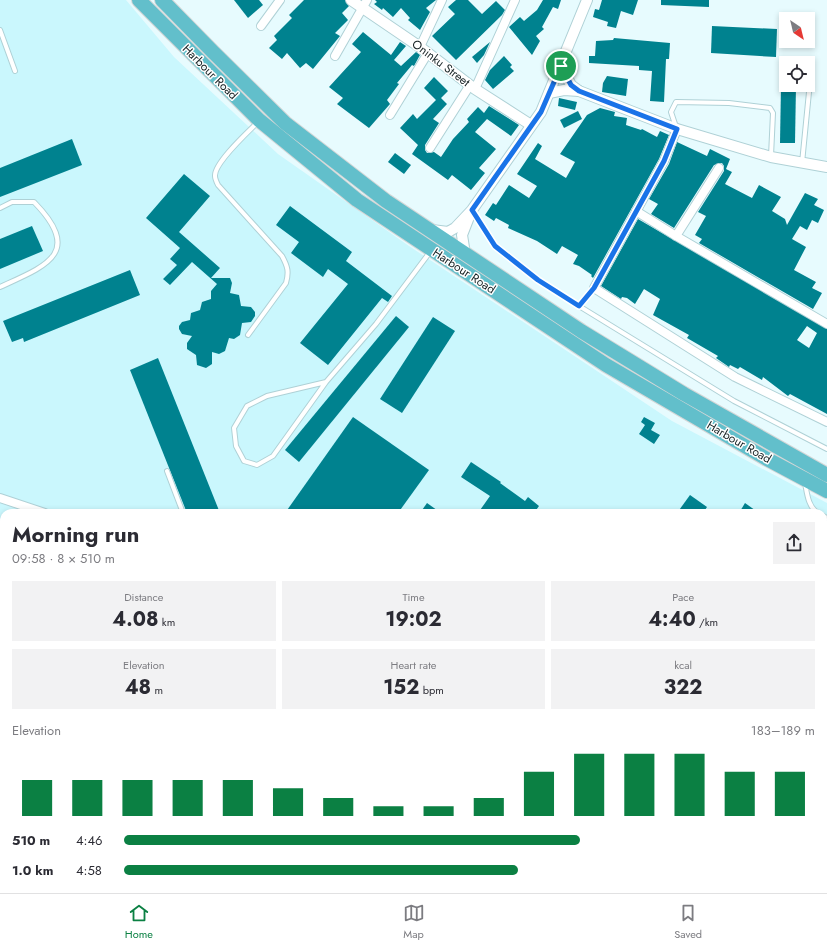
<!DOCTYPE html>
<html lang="en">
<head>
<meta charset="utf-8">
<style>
  :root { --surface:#fff; --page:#f2f2f3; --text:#2b2b33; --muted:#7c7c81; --line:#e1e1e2; --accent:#0b8043 }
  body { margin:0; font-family:Jost,sans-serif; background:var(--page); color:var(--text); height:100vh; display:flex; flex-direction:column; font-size:15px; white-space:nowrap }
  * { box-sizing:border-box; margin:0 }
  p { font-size:13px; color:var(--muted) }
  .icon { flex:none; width:22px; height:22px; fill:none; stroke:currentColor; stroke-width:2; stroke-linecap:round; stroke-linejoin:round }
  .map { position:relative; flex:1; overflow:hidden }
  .panel { position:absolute; left:0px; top:509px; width:827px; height:384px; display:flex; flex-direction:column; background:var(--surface); border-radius:12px 12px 0 0; box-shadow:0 2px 6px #0003 }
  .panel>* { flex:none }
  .needle { width:26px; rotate:145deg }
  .buttons { position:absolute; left:779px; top:12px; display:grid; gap:8px }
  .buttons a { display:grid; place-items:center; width:36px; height:36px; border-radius:0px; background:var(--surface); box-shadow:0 2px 6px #0003; font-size:20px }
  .pin { position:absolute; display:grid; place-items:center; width:34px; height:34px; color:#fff; margin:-17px; border:2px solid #fff; border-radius:50%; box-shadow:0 1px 4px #0007 }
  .round { display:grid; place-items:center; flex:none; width:42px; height:42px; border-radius:0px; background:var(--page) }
  .head { display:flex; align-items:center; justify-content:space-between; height:68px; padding:0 12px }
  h1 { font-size:22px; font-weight:700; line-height:30px }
  .figures { display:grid; grid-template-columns:repeat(3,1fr); gap:6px; height:68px; padding:4px 12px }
  .figures div { display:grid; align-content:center; border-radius:0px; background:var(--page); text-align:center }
  .figures b { font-size:20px; font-weight:700 }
  .figures small { font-size:11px; font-weight:400 }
  .figures p { font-size:11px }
  .chart { height:112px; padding:8px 12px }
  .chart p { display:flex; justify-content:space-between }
  .chart svg { width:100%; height:72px; margin-top:4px; stroke:var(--accent); stroke-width:6 }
  ul { padding:0 12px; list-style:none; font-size:13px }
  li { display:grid; grid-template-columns:64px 48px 1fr; align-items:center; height:30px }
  li i { height:10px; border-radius:5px; background:var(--accent) }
  .menu { display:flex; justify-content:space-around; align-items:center; height:56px; border-top:1px solid var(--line); background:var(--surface); font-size:11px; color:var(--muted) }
  .menu a { display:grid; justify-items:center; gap:2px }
  .menu .active { color:var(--accent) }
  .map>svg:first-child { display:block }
  .built { fill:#caf7fd; fill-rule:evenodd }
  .building { fill:#00828f; fill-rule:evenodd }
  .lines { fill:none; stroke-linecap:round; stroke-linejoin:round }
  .service-casing { stroke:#afd1d6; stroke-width:6 }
  .minor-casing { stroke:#afd1d6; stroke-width:10 }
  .tertiary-casing { stroke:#afd1d6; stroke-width:12 }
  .trunk-casing { stroke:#d5d7d7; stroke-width:16 }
  .service { stroke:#fff; stroke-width:4 }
  .minor { stroke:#fff; stroke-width:8 }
  .tertiary { stroke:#fff; stroke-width:10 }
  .trunk { stroke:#62bfcb; stroke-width:14 }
  .route-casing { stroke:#fff; stroke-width:8 }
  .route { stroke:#1a73e8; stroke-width:5 }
  .labels { text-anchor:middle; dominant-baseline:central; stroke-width:3; stroke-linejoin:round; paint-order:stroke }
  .street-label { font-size:12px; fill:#131f21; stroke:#fff }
</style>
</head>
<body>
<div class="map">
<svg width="827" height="893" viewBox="0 0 827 893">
  <rect width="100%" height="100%" fill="#e7fbfe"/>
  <path class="built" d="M0 0H126L174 57 278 154 409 246 672 421 827 503V893H0ZM4 513H823V889H4Z"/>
  <g class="building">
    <polygon points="234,0 259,0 263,5 248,18"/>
    <polygon points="304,0 345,0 349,6 342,13 348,20 335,33 340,36 313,69 306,63 300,68 287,53 282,59 269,48 277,40 274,36 292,18 289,15"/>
    <polygon points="375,0 436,0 426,8 430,12 420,30 408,20 410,18 401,8 393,17 383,8 382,10 374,4 377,2"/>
    <polygon points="456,0 468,0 482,14 496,1 505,10 502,15 456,60 432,36 455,14 448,7"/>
    <polygon points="543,0 561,0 558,9 553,7 542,27 544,29 536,36 540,41 532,55 509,27 520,17 524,21 537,10"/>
    <polygon points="602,0 638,0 633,15 621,11 616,28 607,26 608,22 593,17 595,9 599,10"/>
    <polygon points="661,0 709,0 709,7 661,5"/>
    <polygon points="712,26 777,29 776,57 711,53"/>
    <polygon points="363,32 391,55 400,42 406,46 394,60 401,66 416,52 420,55 414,66 412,65 397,83 399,84 387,100 390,104 369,128 337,104 343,98 329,87 361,52 352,44"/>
    <polygon points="614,38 670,43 669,59 666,59 664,102 650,101 652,71 639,70 639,66 589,63 589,56 595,56 596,41 613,40"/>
    <polygon points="490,42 484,55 477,63 472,57"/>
    <polygon points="504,56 512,65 510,67 514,71 493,89 485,80 490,70"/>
    <polygon points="607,76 628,79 626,96 602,92 603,83"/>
    <polygon points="434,77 448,91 441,98 447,104 433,119 439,123 425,145 425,150 427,153 434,152 441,157 453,139 469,122 467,119 478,107 484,113 489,106 519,125 511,136 487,119 475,132 496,149 479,168 485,173 471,190 452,175 448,180 412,154 418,145 400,128 413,114 417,119 436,100 424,88"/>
    <polygon points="781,85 796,85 795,143 780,143"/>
    <polygon points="559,98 577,102 575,110 558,106"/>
    <polygon points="600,108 615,112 614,116 627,118 626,125 641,130 642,129 657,137 660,131 669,135 659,159 593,278 591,276 592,275 579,266 573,264 578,255 562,246 557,254 537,241 508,228 509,225 496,218 494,221 485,215 493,203 496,205 509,185 529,198 537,186 517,174 538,143 542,146 535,159 566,178 575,162 560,154 587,115"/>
    <polygon points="578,111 582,119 564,128 560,120"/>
    <polygon points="72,139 82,165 0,197 0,168"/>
    <polygon points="677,142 707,156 710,149 730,159 726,169 732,172 725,184 752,198 759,185 781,197 772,211 785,219 787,225 805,193 818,199 814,205 824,210 818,223 812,220 807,230 800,226 792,239 806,247 794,270 816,282 812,288 822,293 813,309 699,243 702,239 695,235 706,216 698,212 724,171 724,166 722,163 714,165 674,228 651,214 658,204 649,199 669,164"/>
    <polygon points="395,153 411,165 404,174 388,162"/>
    <polygon points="184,174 210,196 179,232 220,268 211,278 230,278 232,283 230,293 239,295 241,306 251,307 255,312 255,316 251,322 242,323 240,335 234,339 229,338 225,351 219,354 212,352 212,364 206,368 197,365 196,355 187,349 187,343 192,336 182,334 179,329 179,326 182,322 190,320 191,313 200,310 202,302 211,299 211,291 217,284 192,262 170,285 163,279 177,265 170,259 180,248 146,218"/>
    <polygon points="290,206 352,252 346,261 392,296 388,302 382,298 328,365 300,343 348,284 328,269 323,277 291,253 299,242 276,225"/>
    <path d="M638 219 827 329V414L790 394 788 396 763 377 762 380 740 367 738 369 730 365 729 367 716 358 718 356 687 338 689 335 653 315 660 299 644 289 635 304 627 298 622 297 621 299 601 286ZM807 326 817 333 809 348 797 340Z"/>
    <polygon points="32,226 43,251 0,269 0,239"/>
    <polygon points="130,270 140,295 24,342 23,338 12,342 3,321"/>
    <polygon points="396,316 409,327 299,462 285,450"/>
    <polygon points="433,317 455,331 402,413 380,399"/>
    <polygon points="158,358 220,513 187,513 130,370"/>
    <polygon points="353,417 429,470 398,513 285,513"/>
    <polygon points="644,417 655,423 651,430 660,435 654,444 639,434 645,425 641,422"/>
    <polygon points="471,462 501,482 500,483 525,501 528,497 539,506 534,513 478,513 490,496 461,477"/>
    <polygon points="690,495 707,507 703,513 677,513"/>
    <polygon points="427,503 441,513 420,513"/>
    <polygon points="745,503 759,513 739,513"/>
  </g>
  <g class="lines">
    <g class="service-casing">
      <g id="service">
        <polyline points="0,30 15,71"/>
        <polyline points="676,127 671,112 676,102 729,103 770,108 773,113 771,156"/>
        <polyline points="802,163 810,82"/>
        <path d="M0 208 12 202H34C84 253 46 266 0 287"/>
        <polyline points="472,210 495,246 538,280 579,306 594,288"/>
        <polyline points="579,306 734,401 827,449"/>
        <path d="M248 335 286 283C289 272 288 267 282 256L218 185C217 183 215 179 215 176 214 163 248 132 258 122"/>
        <polyline points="326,382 267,396 247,406 234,428 236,446 244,461 257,465 273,456 326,382 376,324 430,252"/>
        <polyline points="167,471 183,513"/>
        <path d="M805 483C807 493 808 507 818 513"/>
        <polyline points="823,516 827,518"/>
        <polyline points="0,563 4,565"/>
        <polyline points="0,683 4,672"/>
        <polyline points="0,775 4,777"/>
        <polyline points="314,893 315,889"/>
        <polyline points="454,893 456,889"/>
        <polyline points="569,893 570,889"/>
        <polyline points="752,893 754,889"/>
      </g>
    </g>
    <g class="minor-casing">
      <g id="minor">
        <polyline points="261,26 280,0"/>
        <polyline points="420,47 442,0"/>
        <polyline points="335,56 367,0"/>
        <polyline points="475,89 515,0"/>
        <polyline points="390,115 428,53"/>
        <polyline points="677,129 664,161 594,288 735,377 827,422"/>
        <polyline points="430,148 470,85"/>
        <polyline points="719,168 676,236 827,324"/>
        <polyline points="636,211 676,236"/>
        <polyline points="0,498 45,513"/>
        <polyline points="823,826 827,830"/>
      </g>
    </g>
    <g class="tertiary-casing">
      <g id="tertiary">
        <polyline points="351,0 420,47 475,89 531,125"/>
        <polyline points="561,66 571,85 579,91 677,129 771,157 827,167"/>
        <polyline points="549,93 564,90 579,91"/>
        <polyline points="432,230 448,232 455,228 472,210 541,112 587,0"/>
        <polyline points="465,254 462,235 469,217"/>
      </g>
    </g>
    <g class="trunk-casing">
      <g id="trunk">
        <polyline points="139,0 259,120 357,200 606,365 767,459 827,491"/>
        <polyline points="162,0 213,52 285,123 386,201 581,331 684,394 827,475"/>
      </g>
    </g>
    <use href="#service" class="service"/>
    <use href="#minor" class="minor"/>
    <use href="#tertiary" class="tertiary"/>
    <use href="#trunk" class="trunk"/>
  </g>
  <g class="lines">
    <g class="route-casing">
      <polygon id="route" points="561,66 571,85 579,91 677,129 664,161 594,288 579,306 538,280 495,246 472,210 541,112"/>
    </g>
    <use href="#route" class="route"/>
  </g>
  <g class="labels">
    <g class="street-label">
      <text transform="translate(441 63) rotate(37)">Oninku Street</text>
      <text transform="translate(210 72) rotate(45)">Harbour Road</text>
      <text transform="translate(464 271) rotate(33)">Harbour Road</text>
      <text transform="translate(739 442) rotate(30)">Harbour Road</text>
    </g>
  </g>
</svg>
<div class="buttons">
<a><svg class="needle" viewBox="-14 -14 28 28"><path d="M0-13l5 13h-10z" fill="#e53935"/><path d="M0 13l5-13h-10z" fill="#7c7c81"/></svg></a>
<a><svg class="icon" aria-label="locate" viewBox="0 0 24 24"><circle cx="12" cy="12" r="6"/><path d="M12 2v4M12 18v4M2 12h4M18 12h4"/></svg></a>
</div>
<div class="pin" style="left:561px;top:66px;background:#1e9e55"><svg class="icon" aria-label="arrive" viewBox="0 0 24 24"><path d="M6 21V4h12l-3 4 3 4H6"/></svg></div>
<section class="panel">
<div class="head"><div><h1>Morning run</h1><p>09:58 · 8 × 510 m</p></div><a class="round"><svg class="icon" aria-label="share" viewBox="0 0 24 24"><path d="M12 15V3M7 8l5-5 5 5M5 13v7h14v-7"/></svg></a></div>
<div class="figures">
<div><p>Distance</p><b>4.08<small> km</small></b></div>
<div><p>Time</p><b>19:02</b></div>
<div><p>Pace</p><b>4:40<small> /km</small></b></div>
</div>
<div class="figures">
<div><p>Elevation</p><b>48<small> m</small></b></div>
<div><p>Heart rate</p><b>152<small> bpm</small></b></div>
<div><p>kcal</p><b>322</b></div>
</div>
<div class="chart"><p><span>Elevation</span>183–189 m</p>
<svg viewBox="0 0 160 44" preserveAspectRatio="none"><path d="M5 44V22M15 44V22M25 44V22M35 44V22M45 44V22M55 44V27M65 44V33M75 44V38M85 44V38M95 44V33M105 44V17M115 44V6M125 44V6M135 44V6M145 44V17M155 44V17"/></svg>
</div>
<ul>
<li><b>510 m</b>4:46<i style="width:66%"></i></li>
<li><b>1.0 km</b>4:58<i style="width:57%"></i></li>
</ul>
</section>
</div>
<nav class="menu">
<a class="active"><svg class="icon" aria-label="home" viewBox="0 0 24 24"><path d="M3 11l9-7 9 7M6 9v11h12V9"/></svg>Home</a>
<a><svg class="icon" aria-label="map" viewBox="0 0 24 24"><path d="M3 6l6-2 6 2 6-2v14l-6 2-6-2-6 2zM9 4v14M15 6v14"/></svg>Map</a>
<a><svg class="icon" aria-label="saved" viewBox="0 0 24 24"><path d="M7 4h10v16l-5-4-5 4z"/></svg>Saved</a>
</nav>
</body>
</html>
